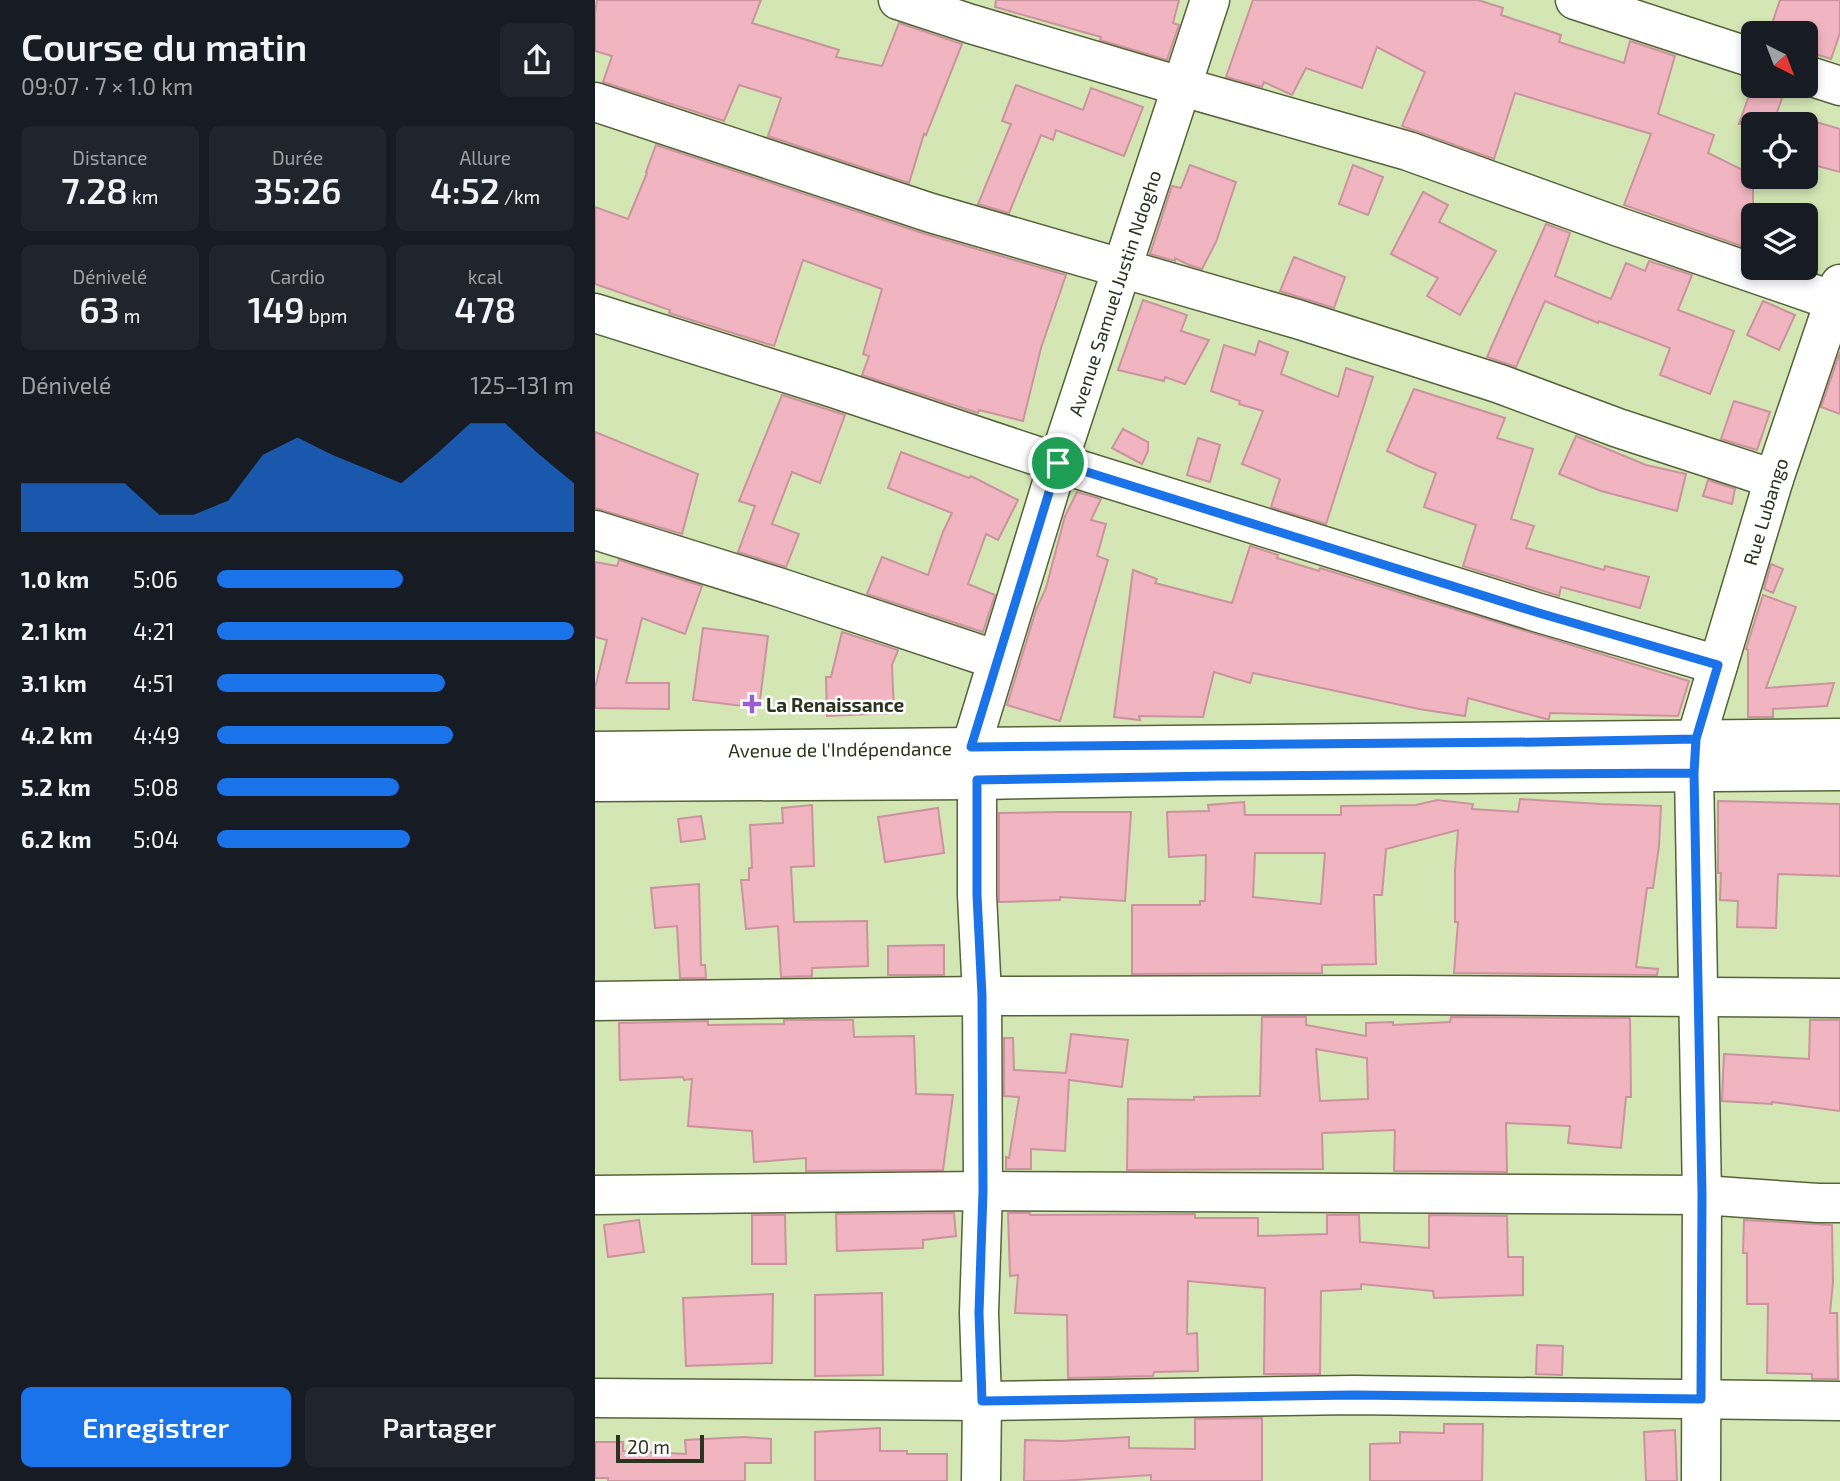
<!DOCTYPE html>
<html lang="fr">
<head>
<meta charset="utf-8">
<style>
  :root { --surface:#171b24; --page:#20242c; --text:#f1f3f6; --muted:#9ea1a6; --accent:#1a73e8 }
  body { margin:0; font-family:"Exo 2",sans-serif; background:var(--page); color:var(--text); height:100vh; display:flex; flex-direction:column; font-size:26px; white-space:nowrap }
  * { box-sizing:border-box; margin:0 }
  p { font-size:23px; color:var(--muted) }
  .icon { flex:none; width:38px; height:38px; fill:none; stroke:currentColor; stroke-width:2; stroke-linecap:round; stroke-linejoin:round }
  .map { position:relative; flex:1; overflow:hidden }
  .details { display:flex; flex-direction:column; background:var(--surface); width:595px }
  .details>* { flex:none }
  .needle { width:46px; rotate:138deg }
  .controls { position:absolute; left:1146px; top:21px; display:grid; gap:14px }
  .controls a { display:grid; place-items:center; width:77px; height:77px; border-radius:10px; background:var(--surface); box-shadow:0 4px 10px #0003; font-size:35px }
  .scale { position:absolute; left:21px; bottom:18px; width:88px; box-sizing:border-box; padding-left:7px; border:4px solid #2c331f; border-top:0; font-size:19px; line-height:24px; white-space:nowrap; color:#2c331f; -webkit-text-stroke:5px #fefefe; paint-order:stroke }
  .pin { position:absolute; display:grid; place-items:center; width:60px; height:60px; color:#fff; margin:-30px; border:4px solid #fff; border-radius:50%; box-shadow:0 2px 7px #0007 }
  .round { display:grid; place-items:center; flex:none; width:74px; height:74px; border-radius:10px; background:var(--page) }
  .head { display:flex; align-items:center; justify-content:space-between; height:119px; padding:0 21px }
  h1 { font-size:38px; font-weight:600; line-height:52px }
  .stats { display:grid; grid-template-columns:repeat(3,1fr); gap:10px; height:119px; padding:7px 21px }
  .stats div { display:grid; align-content:center; border-radius:10px; background:var(--page); text-align:center }
  .stats b { font-size:35px; font-weight:600 }
  .stats small { font-size:19px; font-weight:400 }
  .stats p { font-size:19px }
  .chart { height:196px; padding:14px 21px }
  .chart p { display:flex; justify-content:space-between }
  .chart svg { width:100%; height:126px; margin-top:7px; fill:var(--accent); opacity:.7 }
  .cta { display:flex; gap:14px; margin-top:auto; padding:14px 21px }
  .cta a { flex:1; height:80px; border-radius:10px; background:var(--accent); color:#fff; font-size:28px; font-weight:600; line-height:80px; text-align:center }
  .cta a+a { background:var(--page); color:var(--text) }
  ul { padding:0 21px; list-style:none; font-size:23px }
  li { display:grid; grid-template-columns:112px 84px 1fr; align-items:center; height:52px }
  li i { height:18px; border-radius:9px; background:var(--accent) }
  main { display:flex; flex:1; min-height:0 }
  .map>svg:first-child { display:block }
  .building { fill:#f0b5c1; stroke:#cb939f; stroke-width:2; fill-rule:evenodd }
  .lines { fill:none; stroke-linecap:round; stroke-linejoin:round }
  .minor-casing { stroke:#546437; stroke-width:41 }
  .minor { stroke:#fff; stroke-width:38 }
  .route-casing { stroke:#fff; stroke-width:14 }
  .route { stroke:#1a73e8; stroke-width:9 }
  .poi-dot { fill:#995cd3; stroke:#fefefe; stroke-width:2.5 }
  .labels { text-anchor:middle; dominant-baseline:central; stroke-width:5; stroke-linejoin:round; paint-order:stroke }
  .street-label { font-size:19px; fill:#2c331f; stroke:#fefefe }
  .poi-label { font-size:19px; font-weight:bold; fill:#2c331f; stroke:#fefefe; text-anchor:start }
</style>
</head>
<body>
<main>
<section class="details">
<div class="head"><div><h1>Course du matin</h1><p>09:07 · 7 × 1.0 km</p></div><a class="round"><svg class="icon" aria-label="share" viewBox="0 0 24 24"><path d="M12 15V3M7 8l5-5 5 5M5 13v7h14v-7"/></svg></a></div>
<div class="stats">
<div><p>Distance</p><b>7.28<small> km</small></b></div>
<div><p>Durée</p><b>35:26</b></div>
<div><p>Allure</p><b>4:52<small> /km</small></b></div>
</div>
<div class="stats">
<div><p>Dénivelé</p><b>63<small> m</small></b></div>
<div><p>Cardio</p><b>149<small> bpm</small></b></div>
<div><p>kcal</p><b>478</b></div>
</div>
<div class="chart"><p><span>Dénivelé</span>125–131 m</p>
<svg viewBox="0 0 160 44" preserveAspectRatio="none"><path d="M0 44V27L10 27L20 27L30 27L40 38L50 38L60 33L70 17L80 11L90 17L100 22L110 27L120 17L130 6L140 6L150 17L160 27V44z"/></svg>
</div>
<ul>
<li><b>1.0 km</b>5:06<i style="width:52%"></i></li>
<li><b>2.1 km</b>4:21<i style="width:100%"></i></li>
<li><b>3.1 km</b>4:51<i style="width:64%"></i></li>
<li><b>4.2 km</b>4:49<i style="width:66%"></i></li>
<li><b>5.2 km</b>5:08<i style="width:51%"></i></li>
<li><b>6.2 km</b>5:04<i style="width:54%"></i></li>
</ul>
<div class="cta"><a>Enregistrer</a><a>Partager</a></div>
</section>
<div class="map">
<svg width="1245" height="1481" viewBox="0 0 1245 1481">
  <rect width="100%" height="100%" fill="#d3e6b4"/>
  <g class="building">
    <polygon points="2,0 166,0 157,23 244,50 241,57 287,66 304,23 367,44 331,135 329,134 314,183 173,136 186,98 144,85 129,121 8,82 17,56 0,51 0,14"/>
    <polygon points="401,0 584,0 578,23 584,25 572,60 505,40 506,37 400,7"/>
    <polygon points="658,0 883,0 908,8 906,15 966,35 964,42 1029,63 1035,41 1080,56 1063,114 1119,135 1113,153 1158,175 1158,250 1029,205 1056,134 920,93 899,159 807,126 830,72 782,47 767,88 711,68 697,95 669,82 667,87 631,77"/>
    <polygon points="1185,0 1245,0 1245,33 1236,59 1211,51 1211,33 1174,33"/>
    <polygon points="1158,84 1158,86 1173,86 1189,92 1178,124 1144,124"/>
    <polygon points="421,85 488,110 496,88 548,107 529,156 461,130 458,140 446,135 414,213 383,204 416,124 407,121"/>
    <polygon points="1211,119 1245,129 1245,172 1211,163"/>
    <polygon points="61,145 330,234 471,275 446,348 428,421 384,410 383,413 267,375 274,356 268,354 287,289 208,260 179,346 74,313 75,310 0,284 0,207 33,219 52,173 51,172"/>
    <polygon points="595,165 641,182 621,242 607,269 594,265 580,258 580,261 555,254 577,186 586,188"/>
    <polygon points="758,165 788,177 773,215 744,204"/>
    <polygon points="828,192 853,205 844,222 901,251 865,315 832,296 843,278 796,254"/>
    <polygon points="951,224 975,233 960,276 1016,299 1031,263 1050,271 1054,261 1097,275 1083,310 1139,331 1115,394 1065,375 1075,348 1004,321 1003,323 950,301 921,367 892,357"/>
    <polygon points="699,257 750,277 739,308 685,291"/>
    <polygon points="548,300 592,315 586,331 614,340 590,384 570,377 569,381 523,370"/>
    <polygon points="1168,301 1200,315 1184,350 1152,335"/>
    <polygon points="664,341 693,352 686,374 743,397 751,368 778,377 731,524 676,507 685,479 647,464 668,411 644,404 645,401 616,391 629,345 660,355"/>
    <polygon points="1245,352 1245,414 1226,407"/>
    <polygon points="819,389 910,418 902,438 938,449 916,519 939,526 931,548 1009,570 1010,566 1054,577 1045,608 966,587 964,596 868,566 881,525 829,507 841,473 823,466 792,451"/>
    <polygon points="187,395 250,415 225,483 197,472 177,524 204,534 191,567 143,552 160,506 144,501"/>
    <polygon points="1139,401 1175,412 1162,450 1126,439"/>
    <polygon points="528,429 553,442 553,451 547,464 517,448"/>
    <polygon points="0,432 103,474 87,534 0,508"/>
    <polygon points="981,436 1051,465 1091,474 1082,511 1006,491 964,474"/>
    <polygon points="603,438 625,445 615,482 592,475"/>
    <polygon points="306,452 374,478 376,476 423,500 403,540 391,534 373,584 400,595 388,632 272,594 287,557 333,575 348,532 357,513 293,488"/>
    <polygon points="1113,480 1140,489 1137,504 1108,496"/>
    <polygon points="482,492 506,499 496,520 511,524 502,556 513,560 465,721 412,705 441,610 451,588 470,516"/>
    <polygon points="655,546 683,555 682,558 724,571 725,568 1094,681 1083,716 955,713 954,719 951,719 873,698 870,716 824,709 658,673 655,683 619,672 608,717 544,716 545,720 519,717 538,570 562,579 560,583 637,603"/>
    <polygon points="24,560 107,586 90,634 47,618 31,683 74,683 74,709 0,708 0,688 12,640 0,637 0,562 22,566"/>
    <polygon points="1176,564 1188,569 1178,593 1169,589"/>
    <polygon points="1168,595 1201,607 1171,688 1239,683 1232,706 1178,709 1178,717 1153,717 1153,650 1151,649"/>
    <polygon points="108,628 173,636 164,708 98,700"/>
    <polygon points="247,632 303,650 297,665 299,713 232,716 231,677 236,677"/>
    <path d="M925 799 1005 804 1066 806 1064 846 1058 888H1052L1041 967 1063 969 1062 975 859 973 863 922H860V871L863 830 791 849 787 895H779L781 964 727 965V973L537 974V905H605V901H610L611 855 574 857 572 812 614 811 613 805 649 802 650 815H746V806L821 805 842 800 878 804 877 809 923 812ZM660 853H730L726 904 658 897Z"/>
    <polygon points="1123,801 1245,804 1245,876 1183,874 1181,928 1142,927 1143,901 1125,900 1126,873 1123,873"/>
    <polygon points="217,805 219,866 196,867 199,922 272,921 273,966 217,968 217,976 186,977 183,926 151,929 146,880 154,880 154,868 157,868 155,825 188,823 187,808"/>
    <polygon points="343,808 349,853 290,862 283,817"/>
    <polygon points="464,812 536,812 530,901 465,897 465,900 404,902 404,813"/>
    <polygon points="106,816 110,839 86,842 83,819"/>
    <polygon points="104,884 106,965 110,965 111,978 85,978 82,926 60,928 56,888"/>
    <polygon points="349,945 349,975 293,975 293,946"/>
    <path d="M667 1017H711V1025L771 1036V1023L798 1022V1025L855 1022 856 1017 1035 1018 1036 1097H1031L1026 1148 973 1143 975 1126 911 1123 912 1172 799 1171 800 1130 727 1133 728 1169 532 1170 533 1099 599 1100V1097L665 1096ZM721 1049 772 1058 773 1099 725 1101Z"/>
    <polygon points="189,1020 258,1020 259,1037 319,1036 321,1094 358,1095 348,1170 211,1171 211,1158 159,1162 157,1131 93,1126 97,1079 89,1080 88,1077 25,1080 24,1023 113,1021 113,1025 189,1024"/>
    <polygon points="1215,1020 1245,1020 1245,1111 1177,1102 1177,1104 1127,1101 1129,1054 1214,1059"/>
    <polygon points="476,1034 533,1040 527,1087 474,1080 470,1151 436,1149 436,1169 411,1169 411,1157 414,1158 424,1097 409,1096 409,1038 418,1038 419,1070 471,1073"/>
    <polygon points="359,1213 361,1236 328,1240 328,1248 242,1251 241,1214"/>
    <polygon points="413,1213 435,1213 435,1215 600,1214 600,1218 663,1218 663,1236 732,1234 732,1215 764,1215 765,1242 834,1248 834,1215 912,1216 913,1257 928,1257 928,1295 839,1298 838,1291 766,1284 766,1289 726,1291 725,1374 669,1374 670,1288 593,1281 592,1334 602,1333 603,1371 559,1372 558,1376 473,1378 472,1315 420,1313 423,1275 415,1276"/>
    <polygon points="157,1215 190,1215 191,1264 157,1264"/>
    <polygon points="44,1220 49,1252 13,1257 9,1225"/>
    <polygon points="1149,1220 1237,1225 1238,1282 1235,1313 1242,1313 1243,1379 1217,1379 1217,1374 1172,1373 1173,1304 1152,1304 1152,1253 1148,1253"/>
    <polygon points="287,1293 288,1375 220,1376 220,1295"/>
    <polygon points="178,1294 177,1363 91,1366 88,1298"/>
    <polygon points="942,1345 968,1346 967,1375 941,1374"/>
    <polygon points="667,1418 667,1481 556,1481 556,1475 465,1481 429,1481 430,1440 467,1441 534,1437 534,1448 600,1449 600,1419"/>
    <polygon points="849,1424 888,1424 887,1481 775,1481 775,1444 805,1443 805,1432 849,1433"/>
    <polygon points="285,1428 285,1451 312,1451 312,1454 352,1454 352,1481 220,1481 220,1432"/>
    <polygon points="1080,1430 1082,1481 1051,1481 1049,1432"/>
    <polygon points="149,1437 176,1439 176,1463 150,1463 150,1481 13,1481 13,1478 0,1478 0,1442 28,1442 28,1451 91,1454 90,1440"/>
  </g>
  <g class="lines">
    <g class="minor-casing">
      <g id="minor">
        <polyline points="303,0 376,24 588,87 813,151 1024,227 1245,303"/>
        <polyline points="980,0 1158,58"/>
        <polyline points="1211,75 1245,86"/>
        <polyline points="0,102 336,213 702,319 905,384 1023,428 1179,479"/>
        <polyline points="0,313 238,388 463,463 944,613 1123,665"/>
        <polyline points="0,530 186,588 402,660"/>
        <path id="s1" d="M376 747 463 463 615 0"/>
        <path id="s2" d="M0 751 1245 738"/>
        <polyline points="382,780 382,895 387,996 388,1191 384,1313 387,1401 386,1481"/>
        <polyline points="0,782 382,780 624,776 1245,771"/>
        <polyline points="0,1001 387,996 809,995 1245,998"/>
        <polyline points="0,1195 388,1191 1107,1195 1223,1203 1245,1203"/>
        <polyline points="0,1398 387,1401 758,1395 1245,1401"/>
        <path id="s3" d="M1106 1481 1107 1195 1099 773 1101 739 1179 479 1245 284"/>
      </g>
    </g>
    <use href="#minor" class="minor"/>
  </g>
  <g class="lines">
    <g class="route-casing">
      <polyline id="route" points="463,463 376,747 944,742 1101,739 1099,773 1107,1195 1106,1399 758,1395 387,1401 384,1313 388,1191 387,996 382,895 382,780 624,776 1099,773 1101,739 1123,665 944,613 463,463"/>
    </g>
    <use href="#route" class="route"/>
  </g>
  <path class="poi-dot" d="M153.5 693.5h7v7h7v7h-7v7h-7v-7h-7v-7h7z"/>
  <g class="labels">
    <g class="street-label">
      <text stroke="none"><textPath href="#s1" startOffset="476">Avenue Samuel Justin Ndogho</textPath></text>
      <text stroke="none"><textPath href="#s3" startOffset="980">Rue Lubango</textPath></text>
      <text stroke="none"><textPath href="#s2" startOffset="245">Avenue de l'Indépendance</textPath></text>
    </g>
    <g class="poi-label">
      <text x="171" y="704">La Renaissance</text>
    </g>
  </g>
</svg>
<div class="controls">
<a><svg class="needle" viewBox="-14 -14 28 28"><path d="M0-13l5 13h-10z" fill="#e53935"/><path d="M0 13l5-13h-10z" fill="#9ea1a6"/></svg></a>
<a><svg class="icon" aria-label="locate" viewBox="0 0 24 24"><circle cx="12" cy="12" r="6"/><path d="M12 2v4M12 18v4M2 12h4M18 12h4"/></svg></a>
<a><svg class="icon" aria-label="layers" viewBox="0 0 24 24"><path d="M12 4l9 5-9 5-9-5zM3 14l9 5 9-5"/></svg></a>
</div>
<div class="scale">20 m</div>
<div class="pin" style="left:463px;top:463px;background:#1e9e55"><svg class="icon" aria-label="arrive" viewBox="0 0 24 24"><path d="M6 21V4h12l-3 4 3 4H6"/></svg></div>
</div>
</main>
</body>
</html>
